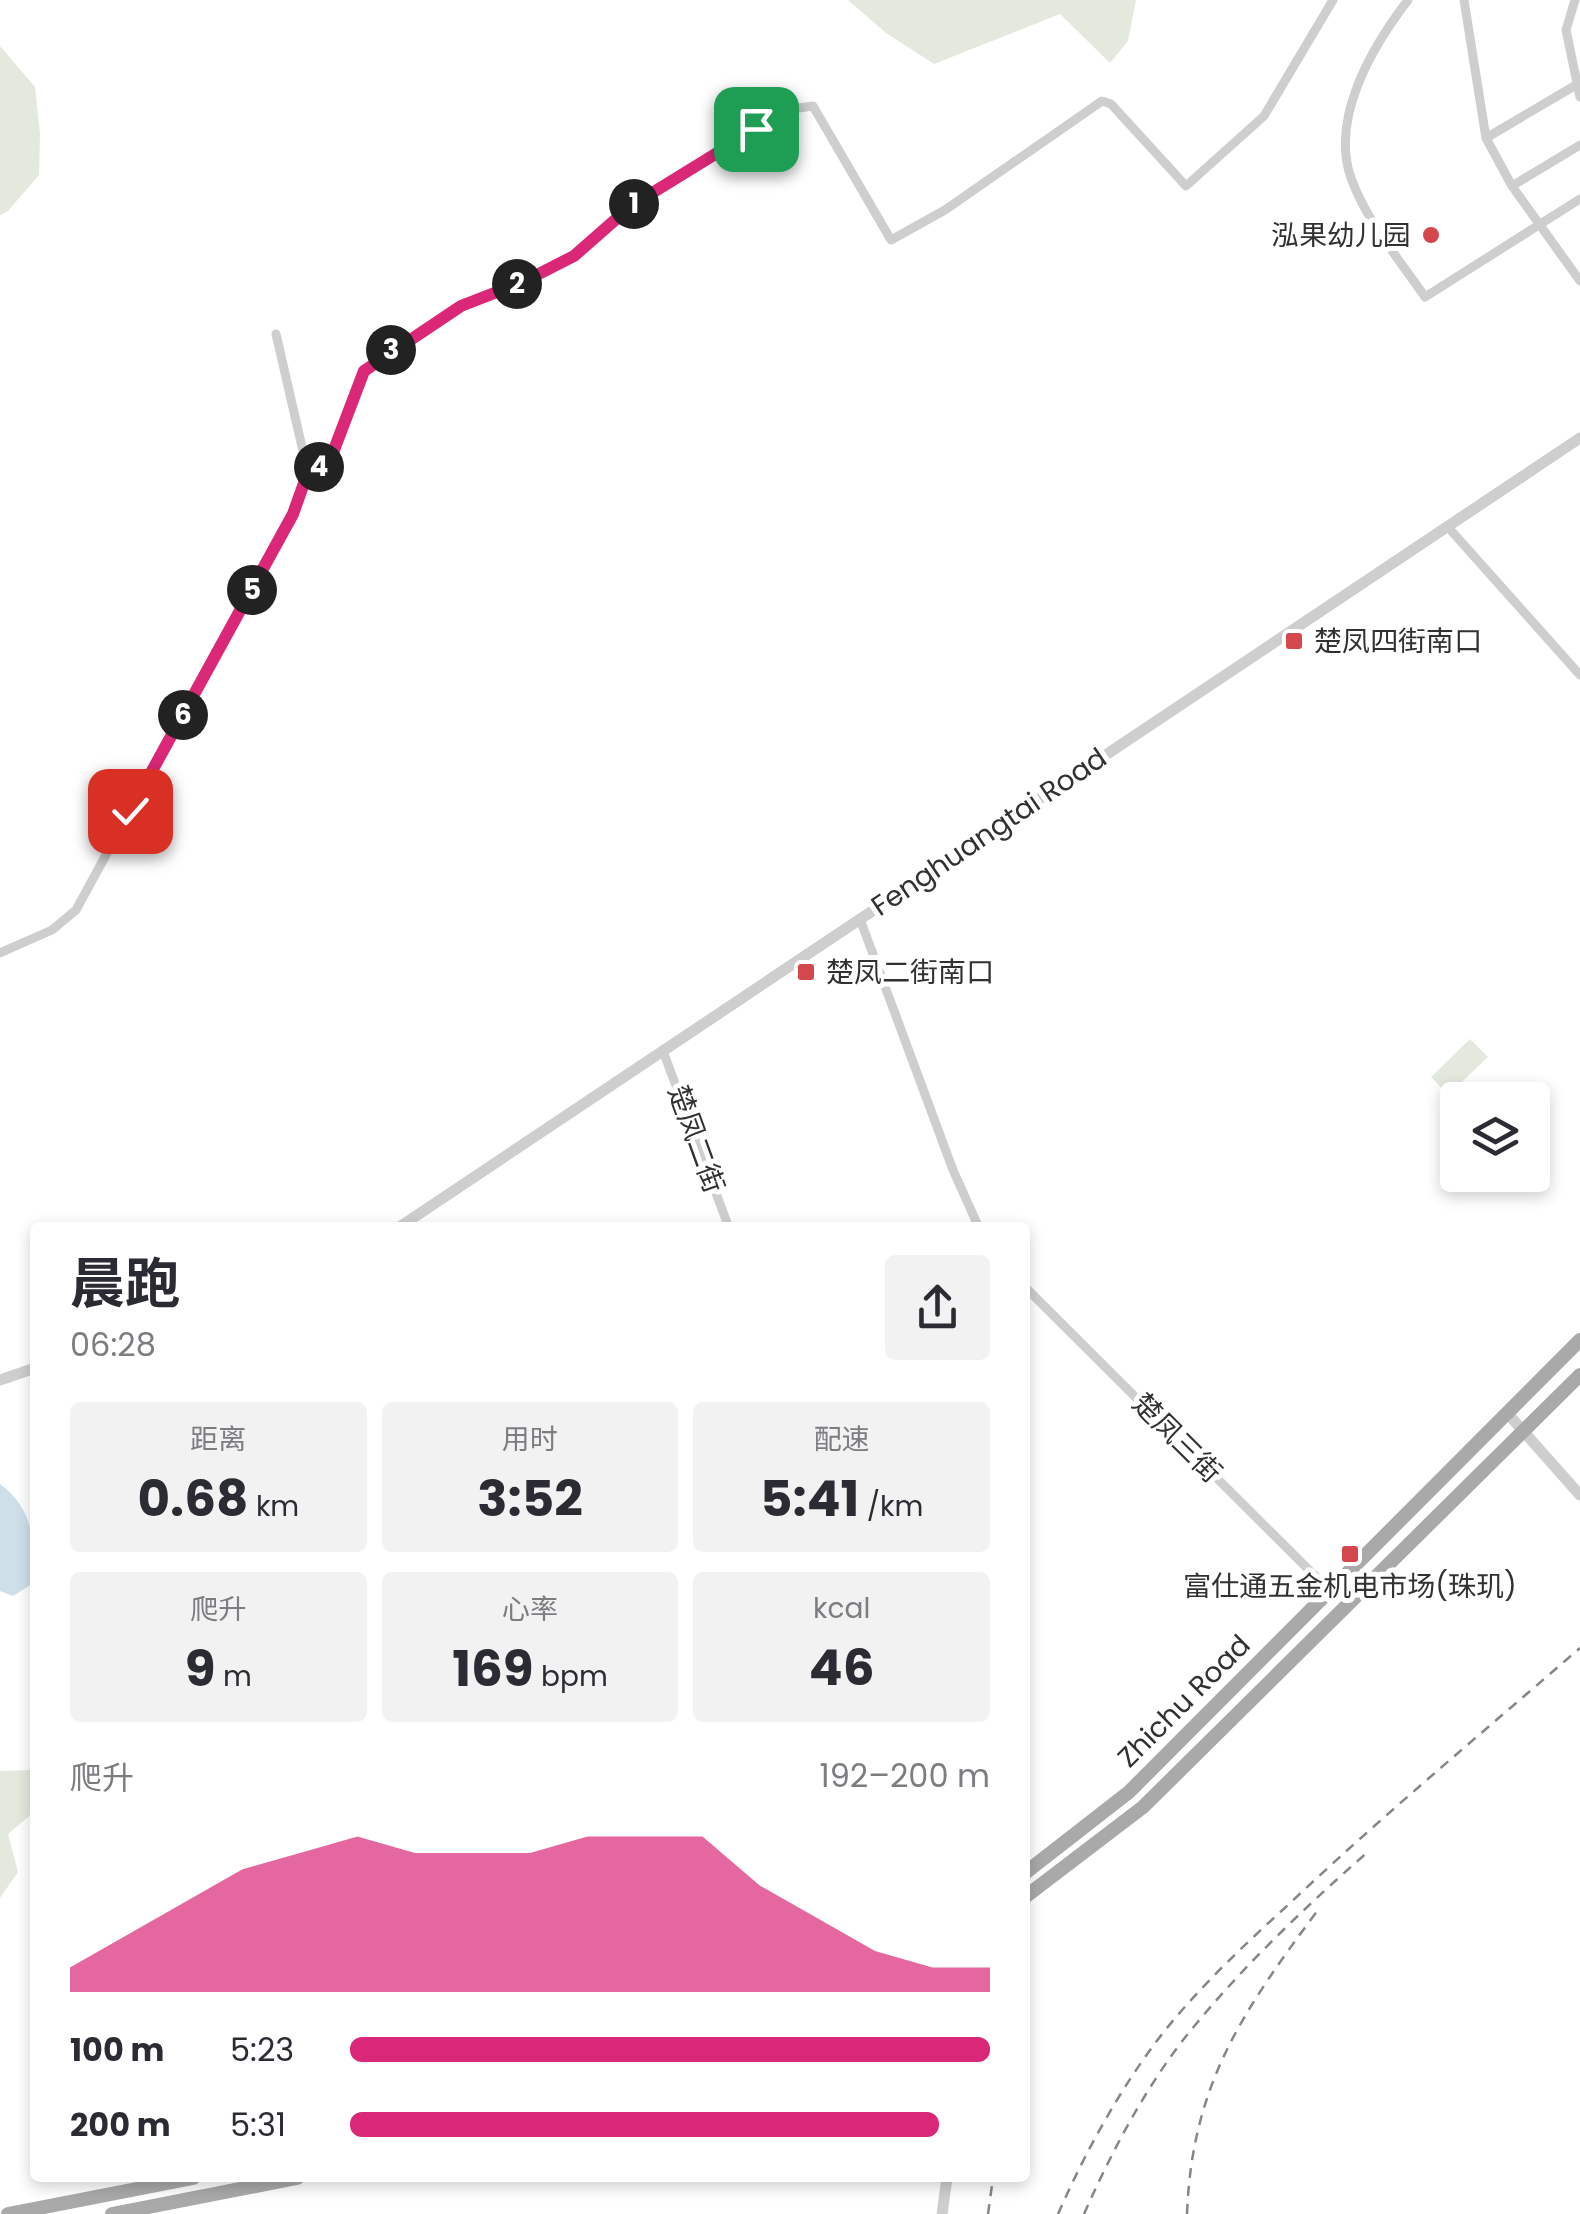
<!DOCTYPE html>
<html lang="zh">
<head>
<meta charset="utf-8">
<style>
  :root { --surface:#fff; --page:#f2f2f3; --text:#2b2b33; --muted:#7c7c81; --accent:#db2777 }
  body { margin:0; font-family:Poppins,"Noto Sans SC",sans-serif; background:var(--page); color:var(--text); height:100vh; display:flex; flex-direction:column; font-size:38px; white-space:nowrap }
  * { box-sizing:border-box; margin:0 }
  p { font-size:32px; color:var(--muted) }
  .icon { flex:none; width:55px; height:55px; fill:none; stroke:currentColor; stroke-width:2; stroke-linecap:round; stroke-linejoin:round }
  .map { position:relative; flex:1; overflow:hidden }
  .details { position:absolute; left:30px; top:1222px; width:1000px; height:960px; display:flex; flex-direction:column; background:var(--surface); border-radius:10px; box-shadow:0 5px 15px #0003 }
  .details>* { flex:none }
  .tools { position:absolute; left:1440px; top:1082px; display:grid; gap:20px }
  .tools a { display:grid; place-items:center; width:110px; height:110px; border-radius:10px; background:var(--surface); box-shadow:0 5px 15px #0003; font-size:50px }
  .pin { position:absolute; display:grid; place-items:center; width:85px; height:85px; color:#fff; margin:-42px; border-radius:20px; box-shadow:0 5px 15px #0006 }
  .km { position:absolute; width:50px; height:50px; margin:-25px; border-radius:50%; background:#222; color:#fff; font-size:28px; line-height:50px; text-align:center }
  .round { display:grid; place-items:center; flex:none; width:105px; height:105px; border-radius:10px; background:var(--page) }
  .headline { display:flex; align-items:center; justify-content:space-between; height:170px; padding:0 40px }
  h1 { font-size:55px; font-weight:700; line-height:75px }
  .figures { display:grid; grid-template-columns:repeat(3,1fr); gap:15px; height:170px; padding:10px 40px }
  .figures div { display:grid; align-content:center; border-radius:10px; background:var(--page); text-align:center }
  .figures b { font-size:50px; font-weight:700 }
  .figures small { font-size:28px; font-weight:400 }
  .figures p { font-size:28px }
  .chart { height:280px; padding:20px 40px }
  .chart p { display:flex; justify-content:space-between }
  .chart svg { width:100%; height:180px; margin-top:10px; fill:var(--accent); opacity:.7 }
  ul { padding:0 40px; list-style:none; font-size:32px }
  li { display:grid; grid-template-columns:160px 120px 1fr; align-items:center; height:75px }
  li i { height:25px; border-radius:12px; background:var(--accent) }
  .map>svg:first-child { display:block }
  .green { fill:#e4e9de }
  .water { fill:#cfdfea }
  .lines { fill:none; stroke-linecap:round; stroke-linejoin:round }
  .minor { stroke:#cecece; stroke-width:9 }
  .tertiary { stroke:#cecece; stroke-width:11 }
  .primary { stroke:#a9a9a9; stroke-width:14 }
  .rail { stroke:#868686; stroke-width:2.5; stroke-dasharray:10 8; stroke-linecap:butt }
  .route-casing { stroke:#fff; stroke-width:20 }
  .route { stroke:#db2777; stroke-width:12 }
  .poi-dot { fill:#d4474d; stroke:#fff; stroke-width:4 }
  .labels { text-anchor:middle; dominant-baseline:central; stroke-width:10; stroke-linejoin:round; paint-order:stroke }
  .poi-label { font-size:28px; fill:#313131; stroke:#fff; text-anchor:start }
  .street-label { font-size:28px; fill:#313131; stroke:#fff }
</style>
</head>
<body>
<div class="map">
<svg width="1580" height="2214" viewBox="0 0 1580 2214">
  <rect width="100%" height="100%" fill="#fff"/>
  <g class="green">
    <polygon points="848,0 1136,0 1128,41 1110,63 1060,14 934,64 886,33"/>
    <polygon points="0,46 35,87 40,134 39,175 8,211 0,215"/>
    <polygon points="1470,1039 1488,1057 1448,1095 1431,1077"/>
    <polygon points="35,1770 35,1811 8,1834 18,1872 0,1898 0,1771"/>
  </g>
  <path class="water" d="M0 1484C34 1509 35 1543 35 1582L13 1596 0 1591Z"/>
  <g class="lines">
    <g class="minor">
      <path d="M1408 0C1372 47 1330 118 1351 178 1367 222 1399 259 1425 297L1580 199"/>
      <polyline points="1464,0 1486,138 1512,186 1580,281"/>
      <polyline points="1575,0 1566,30 1580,97"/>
      <polyline points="1486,138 1576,85"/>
      <polyline points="1512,186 1580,145"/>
      <polyline points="308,473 329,463 364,371 461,305 525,281 574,257 631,207 785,110 813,106 891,240 945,210 1102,101 1111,104 1186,186 1264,116 1333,0"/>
      <polyline points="1447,526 1580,675"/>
      <polyline points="860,919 953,1170 979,1228"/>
      <polyline points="0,953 52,930 76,910 301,497 308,473 276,334"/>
      <polyline points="663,1051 729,1228"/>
      <polyline points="1025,1287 1329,1590"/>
    </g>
    <g class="tertiary">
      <polyline points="398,1228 1580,438"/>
      <polyline points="0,1380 35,1368"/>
      <polyline points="1508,1414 1580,1495"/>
      <polyline points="942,2214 947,2178"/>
    </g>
    <g class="primary">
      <polyline points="1025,1873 1129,1792 1580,1340"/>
      <polyline points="1025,1897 1143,1807 1580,1375"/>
      <polyline points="8,2214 193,2178"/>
      <polyline points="112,2214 297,2178"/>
    </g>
    <g class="rail">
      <polyline points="988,2214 993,2178"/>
      <path d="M1058 2214C1084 2155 1117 2094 1156 2042 1194 1992 1242 1947 1288 1905 1382 1816 1482 1733 1580 1648"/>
      <path d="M1084 2214C1111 2153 1145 2088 1187 2035 1242 1967 1305 1907 1370 1850"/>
      <path d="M1187 2214C1192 2084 1243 2011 1318 1910"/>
    </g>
  </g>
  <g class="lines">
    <g class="route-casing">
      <polyline id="route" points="130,811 293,514 308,472 329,463 364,371 461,306 525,281 574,256 631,206 756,129"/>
    </g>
    <use href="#route" class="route"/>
  </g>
  <g class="poi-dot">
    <circle cx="1431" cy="235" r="10"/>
    <rect x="1284" y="631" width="20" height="20" rx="5"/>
    <rect x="796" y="962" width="20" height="20" rx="5"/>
    <rect x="1340" y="1544" width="20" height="20" rx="5"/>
  </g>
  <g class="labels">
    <g class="poi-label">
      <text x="1411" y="235" text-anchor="end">泓果幼儿园</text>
      <text x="1314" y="641">楚凤四街南口</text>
      <text x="826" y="972">楚凤二街南口</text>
      <text x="1350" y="1586" text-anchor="middle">富仕通五金机电市场(珠玑)</text>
    </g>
    <g class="street-label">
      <text transform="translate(989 832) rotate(-34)">Fenghuangtai Road</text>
      <text transform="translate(696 1139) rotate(70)">楚凤二街</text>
      <text transform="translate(1177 1438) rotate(45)">楚凤三街</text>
      <text transform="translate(1184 1701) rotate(-45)">Zhichu Road</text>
    </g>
  </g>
</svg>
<div class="tools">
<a><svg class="icon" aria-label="layers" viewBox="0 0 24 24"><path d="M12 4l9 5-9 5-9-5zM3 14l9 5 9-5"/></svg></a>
</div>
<div class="pin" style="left:756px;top:129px;background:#1e9e55"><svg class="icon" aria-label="arrive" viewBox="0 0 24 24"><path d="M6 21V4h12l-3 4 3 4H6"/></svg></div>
<div class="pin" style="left:130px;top:811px;background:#d93025"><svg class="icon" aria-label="check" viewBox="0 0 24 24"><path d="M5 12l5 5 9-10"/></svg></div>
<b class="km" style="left:634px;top:204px">1</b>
<b class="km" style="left:517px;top:284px">2</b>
<b class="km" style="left:391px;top:350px">3</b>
<b class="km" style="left:319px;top:467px">4</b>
<b class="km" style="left:252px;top:590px">5</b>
<b class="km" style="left:183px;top:715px">6</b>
<section class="details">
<div class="headline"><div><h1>晨跑</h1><p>06:28</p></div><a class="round"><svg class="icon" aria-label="share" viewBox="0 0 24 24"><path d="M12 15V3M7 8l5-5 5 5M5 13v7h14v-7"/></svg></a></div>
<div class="figures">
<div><p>距离</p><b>0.68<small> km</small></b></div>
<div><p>用时</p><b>3:52</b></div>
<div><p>配速</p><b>5:41<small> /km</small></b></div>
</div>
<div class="figures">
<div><p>爬升</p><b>9<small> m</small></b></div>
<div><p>心率</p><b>169<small> bpm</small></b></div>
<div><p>kcal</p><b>46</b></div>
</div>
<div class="chart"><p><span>爬升</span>192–200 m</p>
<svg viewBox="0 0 160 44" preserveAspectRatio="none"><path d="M0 44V38L10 30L20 22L30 14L40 10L50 6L60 10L70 10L80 10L90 6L100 6L110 6L120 18L130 26L140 34L150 38L160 38V44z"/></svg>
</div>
<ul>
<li><b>100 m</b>5:23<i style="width:100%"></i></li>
<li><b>200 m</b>5:31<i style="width:92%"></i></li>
</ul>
</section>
</div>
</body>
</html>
